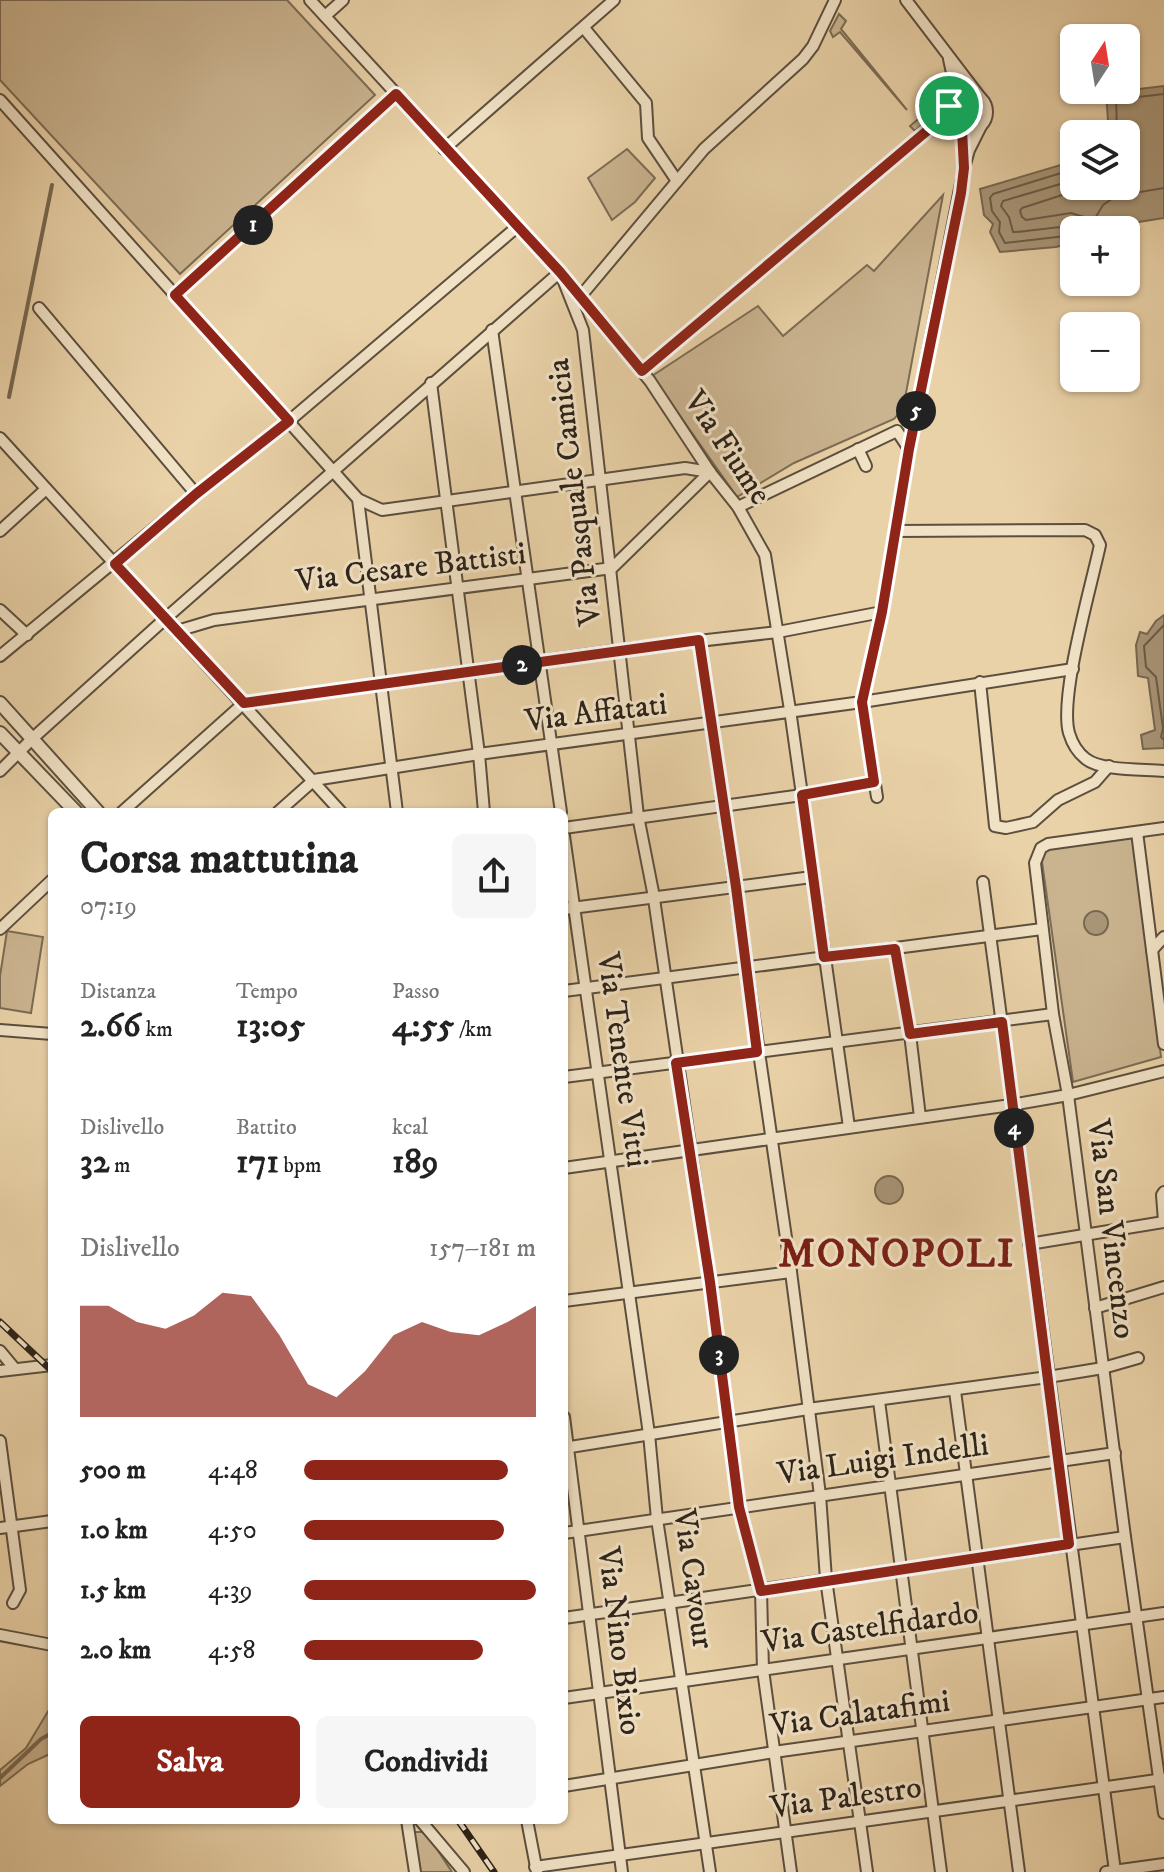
<!DOCTYPE html>
<html lang="it">
<head>
<meta charset="utf-8">
<style>
  :root { --surface:#fff; --page:#f6f6f6; --text:#222; --muted:#767676; --accent:#8f2418 }
  body { margin:0; font-family:"IM FELL DW Pica",serif; background:var(--page); color:var(--text); height:100vh; display:flex; flex-direction:column; font-size:30px; white-space:nowrap }
  * { box-sizing:border-box; margin:0 }
  p { font-size:26px; color:var(--muted) }
  .icon { flex:none; width:44px; height:44px; fill:none; stroke:currentColor; stroke-width:2; stroke-linecap:round; stroke-linejoin:round }
  .map { position:relative; flex:1; overflow:hidden }
  .drawer { position:absolute; left:48px; top:808px; width:520px; height:1016px; display:flex; flex-direction:column; background:var(--surface); border-radius:12px; box-shadow:0 2px 6px #0004 }
  .drawer>* { flex:none }
  .needle { width:52px; rotate:12deg }
  .buttons { position:absolute; left:1060px; top:24px; display:grid; gap:16px }
  .buttons a { display:grid; place-items:center; width:80px; height:80px; border-radius:12px; background:var(--surface); box-shadow:0 2px 6px #0004; font-size:40px }
  .pin { position:absolute; display:grid; place-items:center; width:68px; height:68px; color:#fff; margin:-34px; border:4px solid #fff; border-radius:50%; box-shadow:0 2px 8px #0007 }
  .km { position:absolute; width:40px; height:40px; margin:-20px; border-radius:50%; background:#222; color:#fff; font-size:22px; line-height:40px; text-align:center }
  .round { display:grid; place-items:center; flex:none; width:84px; height:84px; border-radius:12px; background:var(--page) }
  .headline { display:flex; align-items:center; justify-content:space-between; height:136px; padding:0 32px }
  h1 { font-size:44px; font-weight:700; line-height:60px }
  .figures { display:grid; grid-template-columns:repeat(3,1fr); gap:12px; height:136px; padding:8px 32px }
  .figures div { display:grid; align-content:center }
  .figures b { font-size:34px; font-weight:700 }
  .figures small { font-size:22px; font-weight:400 }
  .figures p { font-size:22px }
  .chart { height:224px; padding:16px 32px }
  .chart p { display:flex; justify-content:space-between }
  .chart svg { width:100%; height:144px; margin-top:8px; fill:var(--accent); opacity:.7 }
  .button { display:flex; gap:16px; margin-top:auto; padding:16px 32px }
  .button a { flex:1; height:92px; border-radius:12px; background:var(--accent); color:#fff; font-size:32px; font-weight:700; line-height:92px; text-align:center }
  .button a+a { background:var(--page); color:var(--text) }
  ul { padding:0 32px; list-style:none; font-size:26px }
  li { display:grid; grid-template-columns:128px 96px 1fr; align-items:center; height:60px }
  li i { height:20px; border-radius:10px; background:var(--accent) }
  .map>svg:first-child { display:block }
  .green { fill:#cab490; stroke:#7b6c55; stroke-width:2 }
  .water { fill:#a99678; stroke:#776852; stroke-width:2 }
  .lines { fill:none; stroke-linecap:round; stroke-linejoin:round }
  .shore { stroke:#6a5c49; stroke-width:2 }
  .stream { stroke:#776852; stroke-width:4 }
  .minor-casing { stroke:#5c4f3e; stroke-width:14 }
  .tertiary-casing { stroke:#5c4f3e; stroke-width:16 }
  .minor { stroke:#f1e2c6; stroke-width:10 }
  .tertiary { stroke:#f1e2c6; stroke-width:12 }
  .rail-casing { stroke:#2c231a; stroke-width:7 }
  .rail { stroke:#f1e2c6; stroke-width:4; stroke-dasharray:12; stroke-linecap:butt }
  .route-casing { stroke:#fff; stroke-width:16 }
  .route { stroke:#8f2418; stroke-width:10 }
  .labels { text-anchor:middle; dominant-baseline:central; stroke-width:6; stroke-linejoin:round; paint-order:stroke }
  .street-label { font-size:32px; fill:#2c231a; stroke:#f1e2c6 }
  .district-label { font-size:40px; font-weight:bold; letter-spacing:2px; fill:#7a1f14; stroke:#f1e2c6 }
</style>
</head>
<body>
<div class="map">
<svg width="1164" height="1872" viewBox="0 0 1164 1872">
  <rect width="100%" height="100%" fill="#ead2a8"/>
  <filter id="stains"><feTurbulence type="fractalNoise" baseFrequency=".0025" numOctaves="4"/><feColorMatrix values="0 0 0 0 .2 0 0 0 0 .09 0 0 0 0 .02 0 0 0 .5 -.17"/></filter>
  <radialGradient id="worn" r=".72"><stop offset=".6" stop-color="#630" stop-opacity="0"/><stop offset="1" stop-color="#630" stop-opacity=".3"/></radialGradient>
  <g class="green">
    <polygon points="0,0 287,0 375,95 180,274 0,80"/>
    <polygon points="839,14 846,21 841,29 907,110 840,32 833,37 830,31"/>
    <circle cx="968" cy="109" r="12"/>
    <polygon points="943,98 941,107 915,131 910,126"/>
    <polygon points="627,149 655,178 635,202 612,220 588,178"/>
    <polygon points="943,195 903,409 894,419 794,463 737,497 652,376 758,306 783,336 867,265 874,271"/>
    <polygon points="1134,835 1161,1057 1073,1082 1042,862 1043,851 1050,846"/>
    <polygon points="7,931 43,937 31,1013 0,1008 0,976"/>
    <polygon points="50,1708 52,1753 28,1764 0,1786 0,1770 26,1748"/>
    <polygon points="414,1832 422,1832 431,1840 452,1872 419,1872"/>
  </g>
  <g class="water">
    <polygon points="1164,86 1164,218 1126,224 1125,229 1121,230 1074,230 1074,242 1056,247 1000,252 990,232 993,224 984,215 980,189 1074,161 1074,186 1126,186 1126,134 1109,134 1106,93"/>
    <polygon points="1164,615 1164,748 1143,749 1141,735 1155,730 1148,678 1138,676 1136,645 1140,632 1147,634 1156,621"/>
    <circle cx="1096" cy="923" r="12"/>
    <circle cx="889" cy="1190" r="14"/>
  </g>
  <g class="lines">
    <g class="shore">
      <polyline points="1117,134 1116,95 1129,98 1164,94"/>
      <polyline points="1074,169 993,194 990,198 992,211 1000,222 999,232 1005,243 1074,235"/>
      <path d="M1074 180 1003 201 1001 206 1009 217 1013 232C1031 232 1072 222 1085 230"/>
      <polyline points="1090,186 1022,208 1020,211 1022,217 1026,220 1071,213 1094,220 1103,205 1116,196 1164,188"/>
      <polyline points="1164,625 1144,646 1146,667 1156,677 1163,728 1161,737 1164,740"/>
    </g>
    <g class="stream">
      <polyline points="9,397 52,185"/>
      <polyline points="0,1778 41,1739 52,1733"/>
    </g>
    <g class="minor-casing">
      <g id="minor">
        <polyline points="310,0 560,272 650,381 710,472 738,507 765,555 790,710 849,1127"/>
        <polyline points="906,0 980,97"/>
        <polyline points="325,16 343,0"/>
        <polyline points="584,28 646,103 648,138 677,181"/>
        <polyline points="949,59 957,96"/>
        <circle cx="968" cy="112" r="19"/>
        <polyline points="0,100 358,499 382,510 685,468 710,472"/>
        <polyline points="444,149 614,0"/>
        <polyline points="175,295 396,94"/>
        <polyline points="580,297 704,149 803,59 813,46 835,0"/>
        <polyline points="39,308 196,494"/>
        <polyline points="492,330 561,812"/>
        <polyline points="642,371 928,130 949,106"/>
        <polyline points="431,383 479,754 484,812"/>
        <polyline points="0,438 341,812"/>
        <polyline points="858,449 866,466"/>
        <polyline points="358,499 397,812"/>
        <polyline points="738,507 897,431 909,449"/>
        <polyline points="0,531 46,489"/>
        <path d="M895 531 1085 530 1095 535 1100 545C1091 587 1059 697 1069 733 1072 743 1078 753 1086 759 1101 771 1144 769 1164 771"/>
        <polyline points="0,610 27,635"/>
        <polyline points="177,631 214,620 612,568 710,472"/>
        <polyline points="699,640 791,1272 820,1495 826,1579 867,1872"/>
        <polyline points="0,656 196,494 289,421 517,227"/>
        <polyline points="980,682 995,826 1006,828 1033,822 1058,800 1095,782 1109,766"/>
        <polyline points="0,771 33,738 166,618 560,272 583,330 638,816 653,892 710,1282 739,1507 761,1591 763,1670 791,1872"/>
        <polyline points="877,797 862,702 882,612 909,449 964,168 969,150 981,126"/>
        <polyline points="122,812 244,703 619,650 778,632 882,612"/>
        <polyline points="278,812 314,780 479,754 862,702 1073,669"/>
        <polyline points="564,828 802,795 874,782"/>
        <polyline points="1164,828 1048,844 1041,848 1035,863 1053,1014 1068,1095 1125,1537 1164,1813"/>
        <polyline points="1137,832 1164,1044"/>
        <polyline points="564,836 649,1434 657,1519 710,1872"/>
        <polyline points="983,882 1115,1871"/>
        <polyline points="564,909 812,877"/>
        <polyline points="0,929 52,880"/>
        <polyline points="895,949 910,1034 920,1117"/>
        <polyline points="1152,950 1164,937"/>
        <polyline points="564,991 1042,929"/>
        <polyline points="0,1030 52,1034"/>
        <polyline points="564,1077 1053,1014"/>
        <polyline points="564,1168 1011,1105 1068,1095 1164,1071"/>
        <polyline points="1164,1192 1162,1195 1164,1221"/>
        <polyline points="1029,1244 1164,1222"/>
        <polyline points="564,1301 791,1272"/>
        <polyline points="1095,1308 1164,1287"/>
        <polyline points="0,1351 15,1369"/>
        <polyline points="0,1371 52,1365"/>
        <polyline points="955,1391 1019,1872"/>
        <polyline points="879,1401 941,1872"/>
        <polyline points="564,1417 622,1872"/>
        <polyline points="0,1441 20,1590 13,1603"/>
        <polyline points="564,1448 808,1409 1048,1377 1103,1368 1138,1358"/>
        <polyline points="0,1528 52,1521"/>
        <polyline points="564,1533 1115,1453"/>
        <polyline points="564,1618 1125,1537"/>
        <polyline points="0,1635 52,1645"/>
        <polyline points="564,1698 1164,1613"/>
        <polyline points="564,1786 774,1752 1164,1697"/>
        <polyline points="407,1820 415,1872"/>
        <polyline points="420,1820 464,1872"/>
        <polyline points="527,1820 537,1872"/>
        <polyline points="535,1867 1164,1779"/>
        <polyline points="1106,1872 1164,1864"/>
      </g>
    </g>
    <g class="tertiary-casing">
      <g id="tertiary">
        <polyline points="0,703 98,812"/>
        <polyline points="0,733 76,812"/>
      </g>
    </g>
    <use href="#minor" class="minor"/>
    <use href="#tertiary" class="tertiary"/>
    <g class="rail-casing">
      <g id="rail">
        <polyline points="0,1322 52,1371"/>
        <polyline points="458,1820 494,1872"/>
      </g>
    </g>
    <use href="#rail" class="rail"/>
  </g>
  <g class="lines">
    <g class="route-casing">
      <polygon id="route" points="396,94 560,272 642,371 928,130 949,106 949,118 962,130 964,168 961,193 909,449 882,612 862,702 874,782 802,795 824,957 895,949 910,1034 1002,1022 1069,1544 761,1591 739,1507 710,1282 676,1063 757,1052 736,887 699,640 244,703 115,564 196,494 289,421 175,295"/>
    </g>
    <use href="#route" class="route"/>
  </g>
  <g class="labels">
    <g class="street-label">
      <text transform="translate(727 448) rotate(56)">Via Fiume</text>
      <text transform="translate(575 492) rotate(-97)">Via Pasquale Camicia</text>
      <text transform="translate(411 568) rotate(-7)">Via Cesare Battisti</text>
      <text transform="translate(596 713) rotate(-7)">Via Affatati</text>
      <text transform="translate(622 1060) rotate(82)">Via Tenente Vitti</text>
      <text transform="translate(1111 1229) rotate(83)">Via San Vincenzo</text>
      <text transform="translate(883 1460) rotate(-8)">Via Luigi Indelli</text>
      <text transform="translate(693 1579) rotate(82)">Via Cavour</text>
      <text transform="translate(870 1628) rotate(-8)">Via Castelfidardo</text>
      <text transform="translate(619 1641) rotate(83)">Via Nino Bixio</text>
      <text transform="translate(860 1714) rotate(-8)">Via Calatafimi</text>
      <text transform="translate(846 1798) rotate(-8)">Via Palestro</text>
    </g>
    <g class="district-label">
      <text x="897" y="1255">MONOPOLI</text>
    </g>
  </g>
  <rect width="100%" height="100%" filter="url(#stains)"/>
  <rect width="100%" height="100%" fill="url(#worn)"/>
</svg>
<div class="buttons">
<a><svg class="needle" viewBox="-14 -14 28 28"><path d="M0-13l5 13h-10z" fill="#e53935"/><path d="M0 13l5-13h-10z" fill="#767676"/></svg></a>
<a><svg class="icon" aria-label="layers" viewBox="0 0 24 24"><path d="M12 4l9 5-9 5-9-5zM3 14l9 5 9-5"/></svg></a>
<a>+</a>
<a>−</a>
</div>
<div class="pin" style="left:949px;top:106px;background:#1e9e55"><svg class="icon" aria-label="arrive" viewBox="0 0 24 24"><path d="M6 21V4h12l-3 4 3 4H6"/></svg></div>
<b class="km" style="left:253px;top:225px">1</b>
<b class="km" style="left:522px;top:665px">2</b>
<b class="km" style="left:719px;top:1355px">3</b>
<b class="km" style="left:1014px;top:1128px">4</b>
<b class="km" style="left:916px;top:411px">5</b>
<section class="drawer">
<div class="headline"><div><h1>Corsa mattutina</h1><p>07:19</p></div><a class="round"><svg class="icon" aria-label="share" viewBox="0 0 24 24"><path d="M12 15V3M7 8l5-5 5 5M5 13v7h14v-7"/></svg></a></div>
<div class="figures">
<div><p>Distanza</p><b>2.66<small> km</small></b></div>
<div><p>Tempo</p><b>13:05</b></div>
<div><p>Passo</p><b>4:55<small> /km</small></b></div>
</div>
<div class="figures">
<div><p>Dislivello</p><b>32<small> m</small></b></div>
<div><p>Battito</p><b>171<small> bpm</small></b></div>
<div><p>kcal</p><b>189</b></div>
</div>
<div class="chart"><p><span>Dislivello</span>157–181 m</p>
<svg viewBox="0 0 160 44" preserveAspectRatio="none"><path d="M0 44V10L10 10L20 15L30 17L40 13L50 6L60 7L70 19L80 34L90 38L100 30L110 19L120 15L130 18L140 19L150 15L160 10V44z"/></svg>
</div>
<ul>
<li><b>500 m</b>4:48<i style="width:88%"></i></li>
<li><b>1.0 km</b>4:50<i style="width:86%"></i></li>
<li><b>1.5 km</b>4:39<i style="width:100%"></i></li>
<li><b>2.0 km</b>4:58<i style="width:77%"></i></li>
</ul>
<div class="button"><a>Salva</a><a>Condividi</a></div>
</section>
</div>
</body>
</html>
